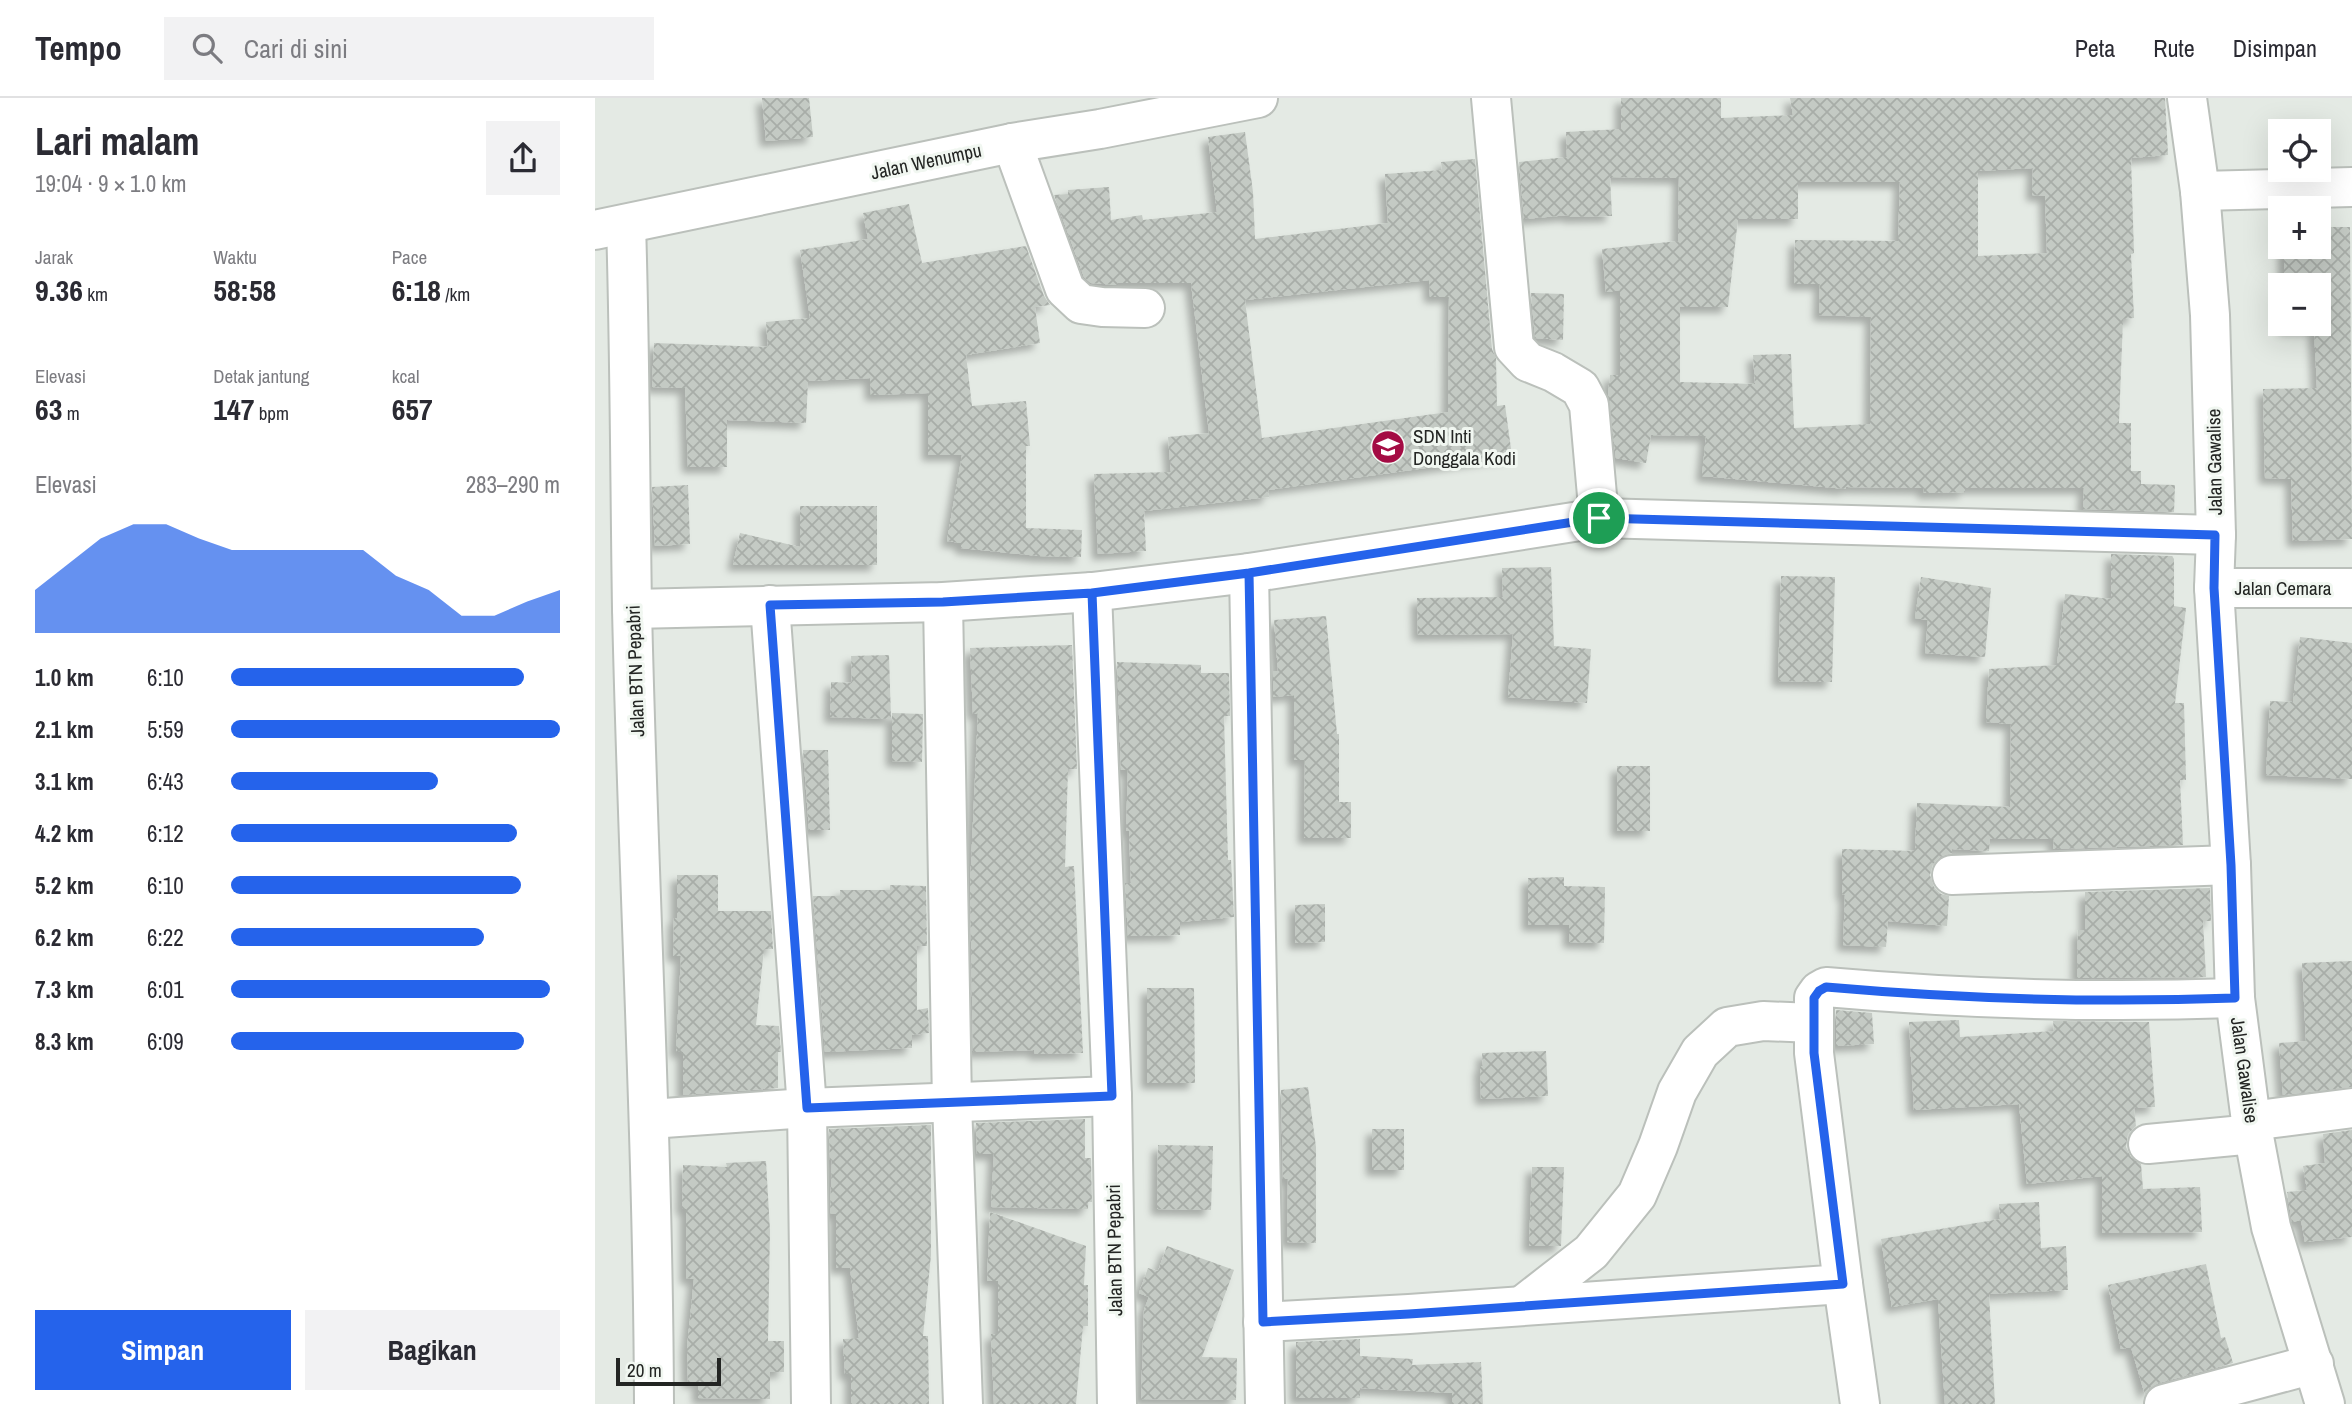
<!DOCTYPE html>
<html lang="id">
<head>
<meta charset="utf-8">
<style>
  :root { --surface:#fff; --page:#f2f2f3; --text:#2b2b33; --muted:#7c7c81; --line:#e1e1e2; --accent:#2563eb }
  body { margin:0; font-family:"Archivo Narrow",sans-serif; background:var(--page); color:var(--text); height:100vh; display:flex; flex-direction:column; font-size:26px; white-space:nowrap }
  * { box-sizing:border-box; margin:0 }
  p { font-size:23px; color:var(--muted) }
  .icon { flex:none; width:38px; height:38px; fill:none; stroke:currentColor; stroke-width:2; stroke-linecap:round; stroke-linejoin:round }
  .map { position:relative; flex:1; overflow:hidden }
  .side { display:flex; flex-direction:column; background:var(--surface); width:595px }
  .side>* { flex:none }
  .buttons { position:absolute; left:1673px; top:21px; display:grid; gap:14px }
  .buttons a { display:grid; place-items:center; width:63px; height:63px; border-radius:0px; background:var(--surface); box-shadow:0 7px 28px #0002; font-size:35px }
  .scale { position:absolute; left:21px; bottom:18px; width:105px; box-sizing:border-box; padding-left:7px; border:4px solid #232523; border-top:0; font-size:19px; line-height:24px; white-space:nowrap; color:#232523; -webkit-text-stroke:5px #f1f7f1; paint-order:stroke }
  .pin { position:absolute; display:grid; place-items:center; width:60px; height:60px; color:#fff; margin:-30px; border:4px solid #fff; border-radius:50%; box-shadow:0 2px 7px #0007 }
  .round { display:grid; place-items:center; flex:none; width:74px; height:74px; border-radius:0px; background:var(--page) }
  .summary { display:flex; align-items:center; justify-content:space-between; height:119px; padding:0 35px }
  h1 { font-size:38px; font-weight:700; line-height:52px }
  .metrics { display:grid; grid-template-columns:repeat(3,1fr); gap:10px; height:119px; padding:7px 35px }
  .metrics div { display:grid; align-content:center }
  .metrics b { font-size:30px; font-weight:700 }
  .metrics small { font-size:19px; font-weight:400 }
  .metrics p { font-size:19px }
  .chart { height:196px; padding:14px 35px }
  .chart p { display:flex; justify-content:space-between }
  .chart svg { width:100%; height:126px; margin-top:7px; fill:var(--accent); opacity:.7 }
  .cta { display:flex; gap:14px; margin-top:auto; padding:14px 35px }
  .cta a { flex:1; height:80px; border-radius:0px; background:var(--accent); color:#fff; font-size:28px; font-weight:700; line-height:80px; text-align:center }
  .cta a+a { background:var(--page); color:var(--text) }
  ul { padding:0 35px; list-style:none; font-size:23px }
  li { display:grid; grid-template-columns:112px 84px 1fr; align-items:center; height:52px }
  li i { height:18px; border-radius:9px; background:var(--accent) }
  header { display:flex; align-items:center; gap:42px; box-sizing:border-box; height:98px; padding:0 35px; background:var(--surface); border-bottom:2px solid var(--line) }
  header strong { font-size:33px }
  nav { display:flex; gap:38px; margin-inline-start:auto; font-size:24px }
  .search { width:490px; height:63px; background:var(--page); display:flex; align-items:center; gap:18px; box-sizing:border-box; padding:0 24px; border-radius:0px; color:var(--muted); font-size:26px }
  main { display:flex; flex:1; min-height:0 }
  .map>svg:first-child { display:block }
  .building { fill:url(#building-cross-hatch); fill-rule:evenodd; filter:url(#shadow) }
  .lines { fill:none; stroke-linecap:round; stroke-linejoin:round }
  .minor-casing { stroke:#bbc0bb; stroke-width:42 }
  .minor { stroke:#fff; stroke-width:38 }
  .route-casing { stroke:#fff; stroke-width:14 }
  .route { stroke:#2563eb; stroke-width:9 }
  .labels { text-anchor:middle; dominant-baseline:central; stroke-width:6; stroke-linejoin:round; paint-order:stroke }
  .street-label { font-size:19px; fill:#232523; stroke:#f1f7f1 }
  .poi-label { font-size:19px; fill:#232523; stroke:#f1f7f1; text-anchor:start }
</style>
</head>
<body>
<header>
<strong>Tempo</strong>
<div class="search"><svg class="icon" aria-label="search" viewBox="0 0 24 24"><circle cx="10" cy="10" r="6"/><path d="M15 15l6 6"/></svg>Cari di sini</div>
<nav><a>Peta</a><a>Rute</a><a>Disimpan</a></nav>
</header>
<main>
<section class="side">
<div class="summary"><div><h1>Lari malam</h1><p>19:04 · 9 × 1.0 km</p></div><a class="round"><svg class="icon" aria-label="share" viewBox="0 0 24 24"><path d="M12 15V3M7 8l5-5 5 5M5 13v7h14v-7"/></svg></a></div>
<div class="metrics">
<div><p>Jarak</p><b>9.36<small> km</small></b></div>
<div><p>Waktu</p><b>58:58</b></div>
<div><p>Pace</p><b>6:18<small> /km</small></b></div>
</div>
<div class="metrics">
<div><p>Elevasi</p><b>63<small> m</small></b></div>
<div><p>Detak jantung</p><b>147<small> bpm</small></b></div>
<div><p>kcal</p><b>657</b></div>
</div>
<div class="chart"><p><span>Elevasi</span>283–290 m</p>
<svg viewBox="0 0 160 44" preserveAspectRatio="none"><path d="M0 44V29L10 20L20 11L30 6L40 6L50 11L60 15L70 15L80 15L90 15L100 15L110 24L120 29L130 38L140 38L150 33L160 29V44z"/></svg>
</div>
<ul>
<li><b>1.0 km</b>6:10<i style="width:89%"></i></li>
<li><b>2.1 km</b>5:59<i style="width:100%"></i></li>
<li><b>3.1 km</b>6:43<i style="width:63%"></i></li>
<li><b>4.2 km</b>6:12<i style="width:87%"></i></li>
<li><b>5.2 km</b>6:10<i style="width:88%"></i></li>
<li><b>6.2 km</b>6:22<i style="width:77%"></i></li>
<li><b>7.3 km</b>6:01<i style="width:97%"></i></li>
<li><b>8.3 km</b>6:09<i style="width:89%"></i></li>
</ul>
<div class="cta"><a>Simpan</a><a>Bagikan</a></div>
</section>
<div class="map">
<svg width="1757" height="1306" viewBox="0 0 1757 1306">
  <defs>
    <pattern id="building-cross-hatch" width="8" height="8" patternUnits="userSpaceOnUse" patternTransform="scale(1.75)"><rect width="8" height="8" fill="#c4cac4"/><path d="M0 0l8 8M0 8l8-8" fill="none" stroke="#a8ada8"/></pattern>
    <filter id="shadow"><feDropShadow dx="-6" dy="6" stdDeviation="3.5" flood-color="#0004"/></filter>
  </defs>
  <rect width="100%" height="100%" fill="#e4eae4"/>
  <g class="building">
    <polygon points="167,0 214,0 218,39 171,43"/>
    <path d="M1026 0H1126V20L1198 17 1195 0H1570L1573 57 1536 60 1539 155 1536 156 1539 220 1528 221 1524 325H1536V373H1546V386L1580 387 1579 414 1488 411 1489 390H1370V394L1329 395 1328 390 1251 389V391L1107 378 1111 338 1056 337 1051 365 1021 360 1013 297 1015 277H1025V192L1011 194 1007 151 1083 143 1084 80 1015 79 1017 118 974 119V117L929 121 924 64 972 59 971 34 1026 31ZM1438 70 1437 97 1450 98 1452 155 1383 158V73ZM1203 84H1305L1303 143 1200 142 1199 186H1225L1224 217 1276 219 1275 326 1199 330 1196 256 1158 257 1160 286 1085 284V209H1133L1143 121H1203Z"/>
    <path d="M650 34 658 94 660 141 793 125 790 76 847 72 846 64 880 61 897 251 901 260 902 308 910 307 917 358 673 392 674 399 549 413 551 453 503 456 499 376 576 374 573 339 614 335 596 185H523V187L496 185 489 179 459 97 473 96V92L514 89 516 122 547 117 548 122 622 114 613 39ZM834 182 835 199H854L853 314 667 340 650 202Z"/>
    <polygon points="314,106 327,165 431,148 449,198 455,207 440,209 445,245 371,257 377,308 431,303 435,348 431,348 431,430 487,432 486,459 444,458 366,450 366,445 352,443 367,357 333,357 333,295 276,297 275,280 213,283 211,325 132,322 132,369 93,369 90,290 57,289 59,245 173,249 171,224 215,220 205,152 273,141 268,115"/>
    <polygon points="1724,129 1755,129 1757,441 1698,443 1696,381 1670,380 1668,291 1722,290 1719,231 1690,231 1690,226 1724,226 1724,187 1689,187 1689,149 1724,149"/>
    <polygon points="936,195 969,196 968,242 940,240"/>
    <polygon points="93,387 95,446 60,448 57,389"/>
    <polygon points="205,408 282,408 282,467 138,467 145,435 205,449"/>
    <polygon points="1516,456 1577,458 1579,461 1579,508 1591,510 1580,605 1589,605 1591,682 1585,682 1588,747 1458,751 1459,741 1395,741 1394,753 1357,751 1357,755 1346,758 1338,766 1335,777 1339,789 1346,796 1354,798 1352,828 1293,823 1291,849 1248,847 1250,797 1247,796 1247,751 1320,753 1322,705 1415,709 1416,626 1391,624 1394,571 1462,567 1470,496 1516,501"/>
    <polygon points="956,469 959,548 996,551 992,605 913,599 918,536 823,537 822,500 908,499 907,470"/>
    <polygon points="1186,478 1240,479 1237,584 1183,583"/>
    <polygon points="1326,479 1396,490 1390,559 1330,555 1333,522 1320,520"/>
    <polygon points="731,518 742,636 744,636 744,704 756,704 756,740 709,740 710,662 699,662 699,597 678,599 678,573 683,573 679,522"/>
    <polygon points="1705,539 1757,545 1757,681 1671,677 1675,603 1698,604"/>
    <polygon points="477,547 482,671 473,671 470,769 479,768 488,955 440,956 439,952 378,954 375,789 383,615 378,616 375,550"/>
    <polygon points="294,557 296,621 235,619 236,584 257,585 256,558"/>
    <polygon points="522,564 606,567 606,575 634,575 635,618 629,618 633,762 636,762 639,819 585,824 585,837 533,838 530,785 536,785 534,733 531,733 533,672 526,672"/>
    <polygon points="297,615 328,616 327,664 297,663"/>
    <polygon points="208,652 233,652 235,732 214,732"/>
    <rect x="1022" y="668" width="33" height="65"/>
    <polygon points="82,777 123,777 123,813 176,813 178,851 169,851 161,927 184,928 186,954 183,954 183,990 88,997 88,954 81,954 86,858 78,858 79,820 82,820"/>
    <polygon points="969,779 969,788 1010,789 1009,845 974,844 974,827 933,827 933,780"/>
    <polygon points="295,787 331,788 332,848 322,848 322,912 333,910 334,935 317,937 317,950 230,954 218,798 245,798 245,792 295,792"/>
    <polygon points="1615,790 1616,823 1608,823 1611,879 1482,880 1483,832 1490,832 1490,794"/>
    <polygon points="730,806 730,844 700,845 700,807"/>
    <polygon points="1757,863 1757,989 1688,997 1684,945 1711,943 1707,865"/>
    <polygon points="552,890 599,890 600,985 552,985"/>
    <polygon points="1241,912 1277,915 1279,946 1241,948"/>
    <polygon points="1364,922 1365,939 1459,933 1458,923 1554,924 1560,1009 1539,1010 1541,1028 1533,1036 1531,1049 1536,1059 1546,1066 1548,1091 1605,1089 1607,1134 1507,1135 1507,1078 1432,1086 1424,1006 1319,1012 1314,924"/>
    <polygon points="951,953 953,998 886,1001 885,968 888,968 887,955"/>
    <polygon points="713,989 721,1049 721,1145 692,1144 693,1081 688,1081 686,992"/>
    <polygon points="490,1021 490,1060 496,1060 497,1104 493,1104 493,1111 396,1109 399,1056 382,1056 381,1025"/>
    <polygon points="336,1027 336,1157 328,1238 333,1238 334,1306 256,1306 256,1276 250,1276 248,1241 264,1240 255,1170 241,1170 241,1116 235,1115 237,1062 235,1062 234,1031"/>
    <rect x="777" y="1031" width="32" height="41"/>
    <polygon points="1757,1032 1757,1139 1710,1144 1706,1122 1697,1124 1692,1094 1712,1092 1708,1068 1730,1065 1728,1036"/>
    <polygon points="563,1047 618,1048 616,1112 562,1111"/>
    <polygon points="171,1063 175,1133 173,1243 189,1243 189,1274 175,1274 175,1301 103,1300 103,1284 93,1284 92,1250 99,1181 91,1180 91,1111 87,1111 88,1067 132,1069 131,1065"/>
    <polygon points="937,1069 969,1069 966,1148 934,1148"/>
    <polygon points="1444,1104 1446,1150 1471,1148 1473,1192 1394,1196 1400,1306 1350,1306 1343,1201 1297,1209 1286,1141 1405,1121 1404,1106"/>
    <polygon points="395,1114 491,1148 489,1187 493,1187 493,1228 488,1228 481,1306 399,1306 396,1236 403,1236 403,1183 392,1183"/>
    <polygon points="572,1148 639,1172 607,1259 642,1260 641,1302 546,1301 549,1212 554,1199 544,1195 553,1170 563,1173"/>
    <polygon points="1611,1166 1626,1240 1630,1239 1638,1265 1563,1285 1554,1290 1550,1297 1536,1249 1526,1251 1513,1187"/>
    <polygon points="765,1241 765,1258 818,1261 817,1267 886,1264 888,1306 857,1306 857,1295 765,1290 765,1300 701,1300 701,1244"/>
  </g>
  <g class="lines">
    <g class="minor-casing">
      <g id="minor">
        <polyline points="896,0 919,249 933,264 958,274 985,290 994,307 1004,420"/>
        <polyline points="1592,0 1605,93 1615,217 1621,437 1619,490 1636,767 1640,900 1656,1023 1676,1129 1730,1306"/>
        <polyline points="417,45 470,191 486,206 507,209 550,210"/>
        <polyline points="1605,93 1757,89"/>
        <path d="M31 126C35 254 35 383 37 511 43 776 58 1041 59 1306"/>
        <polyline points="0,132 417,45 505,31 663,0"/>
        <polyline points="654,475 670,1306"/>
        <polyline points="1619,490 1757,490"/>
        <polyline points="497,494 517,998 522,1306"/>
        <polyline points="348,504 357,1005 368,1306"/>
        <polyline points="175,507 212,1010 216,1306"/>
        <polyline points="37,511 348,504 497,494 654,475 1004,420 1621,437"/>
        <polyline points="1357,777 1636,767"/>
        <polyline points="55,1021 212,1010 517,998"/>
        <polyline points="1656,1023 1757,1010"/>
        <polyline points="1553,1046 1659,1036"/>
        <polyline points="1248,1186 1265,1306"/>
        <polyline points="928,1207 996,1154 1042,1097 1063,1048 1082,994 1105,954 1132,929 1168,923 1218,925"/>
        <path d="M668 1224 814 1216 1248 1186 1219 955V900L1224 893 1231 889C1368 901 1504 905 1640 900"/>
        <polyline points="1569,1306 1719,1266"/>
      </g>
    </g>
    <use href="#minor" class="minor"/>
  </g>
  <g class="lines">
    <g class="route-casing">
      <path id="route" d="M1004 420 654 475 497 495 348 504 175 507 212 1010 517 998 497 495 654 475 668 1224 814 1216 1248 1186 1219 955V900L1224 893 1231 889C1368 901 1504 905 1640 900L1636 767 1619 490 1620 437 1004 420"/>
    </g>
    <use href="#route" class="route"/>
  </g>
  <defs>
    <g id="school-disc" transform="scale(1.75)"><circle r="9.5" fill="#a40c44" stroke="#f1f7f1"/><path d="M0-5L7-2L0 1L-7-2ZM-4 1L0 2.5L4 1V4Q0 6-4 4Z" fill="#fff"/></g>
  </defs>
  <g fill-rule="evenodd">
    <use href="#school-disc" x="793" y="349"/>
  </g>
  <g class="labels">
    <g class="street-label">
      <text transform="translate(331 63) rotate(-12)">Jalan Wenumpu</text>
      <text transform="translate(1619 364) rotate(-91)">Jalan Gawalise</text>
      <text x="1688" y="490">Jalan Cemara</text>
      <text transform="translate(40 573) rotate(-92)">Jalan BTN Pepabri</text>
      <text transform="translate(1650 972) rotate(82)">Jalan Gawalise</text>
      <text transform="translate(519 1152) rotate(-91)">Jalan BTN Pepabri</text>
    </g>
    <g class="poi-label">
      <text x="818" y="338">SDN Inti<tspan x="818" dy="22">Donggala Kodi</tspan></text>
    </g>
  </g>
</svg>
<div class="buttons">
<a><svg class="icon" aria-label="locate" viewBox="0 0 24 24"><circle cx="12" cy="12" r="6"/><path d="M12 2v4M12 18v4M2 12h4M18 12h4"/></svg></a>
<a>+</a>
<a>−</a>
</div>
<div class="scale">20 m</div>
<div class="pin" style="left:1004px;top:420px;background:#1e9e55"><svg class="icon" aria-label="arrive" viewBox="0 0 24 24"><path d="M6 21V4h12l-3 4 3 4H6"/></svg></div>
</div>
</main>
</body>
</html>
